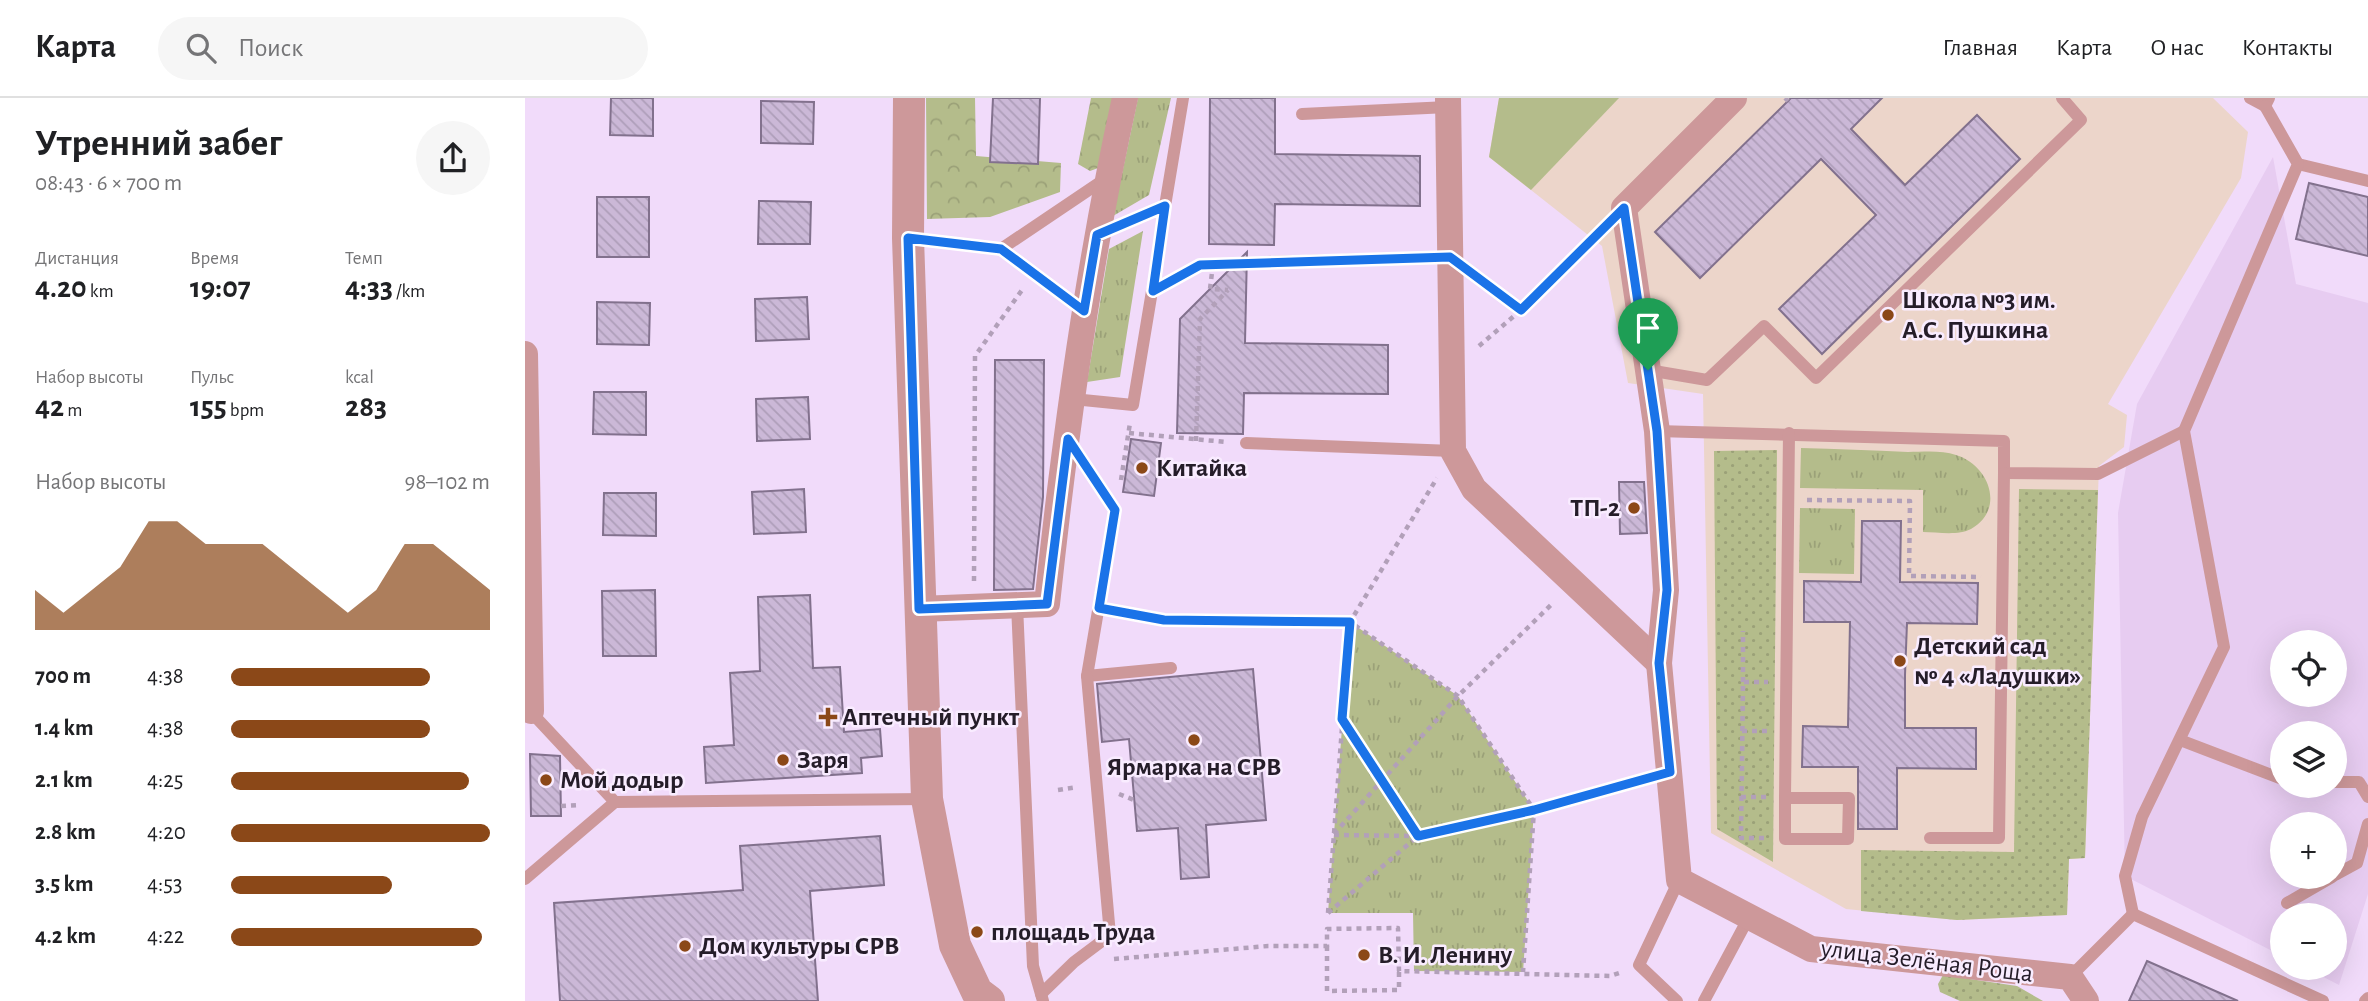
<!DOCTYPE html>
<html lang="ru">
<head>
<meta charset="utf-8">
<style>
  :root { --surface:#fff; --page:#f6f6f6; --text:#202124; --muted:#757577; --line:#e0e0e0; --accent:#8b4818 }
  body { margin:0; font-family:"Alegreya Sans",sans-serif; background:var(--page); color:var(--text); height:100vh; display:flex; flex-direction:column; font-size:26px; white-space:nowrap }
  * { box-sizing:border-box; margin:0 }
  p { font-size:23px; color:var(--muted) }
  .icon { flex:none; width:38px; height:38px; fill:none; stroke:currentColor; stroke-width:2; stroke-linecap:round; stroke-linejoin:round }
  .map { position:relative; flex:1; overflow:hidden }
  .sheet { display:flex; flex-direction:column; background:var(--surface); width:525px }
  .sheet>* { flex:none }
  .controls { position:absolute; left:1745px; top:532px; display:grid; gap:14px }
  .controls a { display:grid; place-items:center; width:77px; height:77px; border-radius:50%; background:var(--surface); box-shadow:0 7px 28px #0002; font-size:35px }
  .pin { position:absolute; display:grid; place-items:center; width:60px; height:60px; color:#fff; margin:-72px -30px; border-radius:50% 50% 50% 0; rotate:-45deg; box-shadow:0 0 7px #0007 }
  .pin .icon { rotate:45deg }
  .round { display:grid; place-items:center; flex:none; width:74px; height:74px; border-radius:37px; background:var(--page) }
  .head { display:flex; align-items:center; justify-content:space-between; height:119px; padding:0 35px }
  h1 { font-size:38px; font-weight:700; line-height:52px }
  .stats { display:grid; grid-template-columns:repeat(3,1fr); gap:10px; height:119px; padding:7px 35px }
  .stats div { display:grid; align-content:center }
  .stats b { font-size:30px; font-weight:700 }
  .stats small { font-size:19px; font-weight:400 }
  .stats p { font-size:19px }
  .chart { height:196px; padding:14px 35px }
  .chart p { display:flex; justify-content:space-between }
  .chart svg { width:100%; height:126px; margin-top:7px; fill:var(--accent); opacity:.7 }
  ul { padding:0 35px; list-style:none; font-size:23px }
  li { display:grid; grid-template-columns:112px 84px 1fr; align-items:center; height:52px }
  li i { height:18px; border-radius:9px; background:var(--accent) }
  header { display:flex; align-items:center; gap:42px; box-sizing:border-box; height:98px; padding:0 35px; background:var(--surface); border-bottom:2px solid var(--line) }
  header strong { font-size:33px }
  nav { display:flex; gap:38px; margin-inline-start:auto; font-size:24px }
  .search { width:490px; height:63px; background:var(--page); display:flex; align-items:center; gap:18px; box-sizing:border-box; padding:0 24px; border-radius:38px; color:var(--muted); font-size:26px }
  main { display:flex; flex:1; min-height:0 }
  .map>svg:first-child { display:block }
  .built { fill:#e7ccf1; fill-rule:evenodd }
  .education { fill:#ecd5ca }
  .grass { fill:url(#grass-tufts) }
  .forest { fill:url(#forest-crowns) }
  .park { fill:url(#park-dots) }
  .pitch { fill:#b4bc8b }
  .building { fill:url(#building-back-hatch); stroke:#82718d; stroke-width:2 }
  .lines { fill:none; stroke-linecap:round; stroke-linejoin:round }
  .path { stroke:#b2a0b9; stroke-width:4.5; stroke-dasharray:5 5; stroke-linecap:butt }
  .service { stroke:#cd989a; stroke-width:12 }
  .minor { stroke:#cd989a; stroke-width:26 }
  .tertiary { stroke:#cd989a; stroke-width:32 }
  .route-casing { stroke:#fff; stroke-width:14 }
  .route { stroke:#1a73e8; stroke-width:9 }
  .poi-dot { fill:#8b4818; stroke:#f9ecff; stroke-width:2.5 }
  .labels { text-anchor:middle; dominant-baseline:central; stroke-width:5; stroke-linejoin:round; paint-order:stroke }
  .poi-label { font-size:26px; font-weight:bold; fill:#251d29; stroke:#f9ecff; text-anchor:start }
  .street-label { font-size:26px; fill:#251d29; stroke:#f9ecff }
</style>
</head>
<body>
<header>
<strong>Карта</strong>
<div class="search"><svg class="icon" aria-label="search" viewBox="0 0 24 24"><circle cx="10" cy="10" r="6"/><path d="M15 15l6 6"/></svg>Поиск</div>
<nav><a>Главная</a><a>Карта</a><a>О нас</a><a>Контакты</a></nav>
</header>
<main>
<section class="sheet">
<div class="head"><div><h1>Утренний забег</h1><p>08:43 · 6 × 700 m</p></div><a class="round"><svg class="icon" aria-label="share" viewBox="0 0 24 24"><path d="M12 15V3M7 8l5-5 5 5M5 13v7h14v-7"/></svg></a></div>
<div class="stats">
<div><p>Дистанция</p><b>4.20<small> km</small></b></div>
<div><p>Время</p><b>19:07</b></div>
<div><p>Темп</p><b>4:33<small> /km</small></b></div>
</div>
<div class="stats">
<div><p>Набор высоты</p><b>42<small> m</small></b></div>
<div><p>Пульс</p><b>155<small> bpm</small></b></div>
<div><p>kcal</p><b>283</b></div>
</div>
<div class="chart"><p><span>Набор высоты</span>98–102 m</p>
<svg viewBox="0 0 160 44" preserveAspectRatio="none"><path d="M0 44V30L10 38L20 30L30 22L40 6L50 6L60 14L70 14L80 14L90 22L100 30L110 38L120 30L130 14L140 14L150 22L160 30V44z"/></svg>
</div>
<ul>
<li><b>700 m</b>4:38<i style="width:77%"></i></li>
<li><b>1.4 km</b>4:38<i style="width:77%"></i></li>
<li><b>2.1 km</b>4:25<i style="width:92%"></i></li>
<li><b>2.8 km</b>4:20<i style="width:100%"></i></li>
<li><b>3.5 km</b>4:53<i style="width:62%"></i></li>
<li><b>4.2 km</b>4:22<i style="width:97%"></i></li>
</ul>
</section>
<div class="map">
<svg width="1843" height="903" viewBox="0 0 1843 903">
  <defs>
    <pattern id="grass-tufts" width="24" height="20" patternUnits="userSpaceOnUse" patternTransform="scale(1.75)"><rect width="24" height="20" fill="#b4bc8b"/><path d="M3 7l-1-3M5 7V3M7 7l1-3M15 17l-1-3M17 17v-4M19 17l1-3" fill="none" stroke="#9ba178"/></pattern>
    <pattern id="forest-crowns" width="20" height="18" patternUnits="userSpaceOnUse" patternTransform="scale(1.75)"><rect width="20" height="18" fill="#b4bc8b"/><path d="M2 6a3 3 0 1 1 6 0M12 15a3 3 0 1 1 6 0" fill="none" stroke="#9ba178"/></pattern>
    <pattern id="park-dots" width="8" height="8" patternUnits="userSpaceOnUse" patternTransform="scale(1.75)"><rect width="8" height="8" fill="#b4bc8b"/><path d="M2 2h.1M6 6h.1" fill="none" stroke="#9ba178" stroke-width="1.8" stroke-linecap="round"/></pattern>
    <pattern id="building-back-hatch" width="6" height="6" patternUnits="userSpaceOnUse" patternTransform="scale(1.75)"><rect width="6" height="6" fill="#cbb8d7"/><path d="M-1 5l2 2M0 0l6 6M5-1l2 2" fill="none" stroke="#ae9eb9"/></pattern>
  </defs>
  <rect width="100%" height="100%" fill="#f1dbfa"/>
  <path class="built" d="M1748 59 1771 186 1843 205V796L1814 887 1781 870H1810V817H1757V858L1600 778 1593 415 1612 306ZM1757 544H1810V597H1757ZM1757 635H1810V688H1757ZM1757 726H1810V779H1757Z"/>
  <polygon class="education" points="974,0 1688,0 1723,34 1716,80 1583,306 1602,317 1599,349 1574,368 1560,760 1544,761 1542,817 1432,822 1321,811 1186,735 1178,296 1103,285 1077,148 964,59"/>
  <g class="grass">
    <polygon points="613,0 646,0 624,97 588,118"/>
    <polygon points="618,133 595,279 562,284 584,151"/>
    <path d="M1276 350C1311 351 1347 352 1383 354 1398 354 1417 352 1431 357 1464 367 1481 411 1446 431 1433 438 1412 434 1398 434V392L1275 390Z"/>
    <polygon points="1275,410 1330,411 1329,476 1274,475"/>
    <polygon points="825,524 933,598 1009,712 998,874 889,873 888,815 803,815"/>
  </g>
  <g class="forest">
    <polygon points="401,0 450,0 451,58 536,65 535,94 465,119 402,121"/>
    <polygon points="566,0 589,0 576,69 565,73 553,66"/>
  </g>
  <g class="park">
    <polygon points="1252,352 1248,764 1192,731 1189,353"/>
    <polygon points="1494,391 1573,392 1560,760 1544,761 1542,817 1432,822 1336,813 1336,752 1489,754"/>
    <polygon points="1418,877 1492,888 1518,903 1435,903 1415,894 1413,886"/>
  </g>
  <polygon class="pitch" points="974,0 1094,0 1006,92 964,59"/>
  <g class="building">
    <polygon points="86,0 128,0 128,38 85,37"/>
    <polygon points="468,0 515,0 513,66 465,64"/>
    <polygon points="685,0 750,0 750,56 895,58 895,108 750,106 749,147 684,146"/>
    <polygon points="1266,0 1357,0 1326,31 1380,87 1452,17 1495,61 1297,256 1254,211 1351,117 1296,61 1175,180 1130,134"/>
    <polygon points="236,3 289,4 288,46 236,45"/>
    <polygon points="1784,85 1843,99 1843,158 1771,141"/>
    <rect x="72" y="99" width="52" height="60"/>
    <polygon points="234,103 286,104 285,146 233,146"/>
    <polygon points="722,154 720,245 863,247 863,296 719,295 718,336 652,335 655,221"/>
    <polygon points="282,199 284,241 231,243 230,201"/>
    <polygon points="72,204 125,205 124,247 72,246"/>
    <polygon points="470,262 519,262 518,399 508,491 469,492"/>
    <polygon points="69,294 121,294 121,337 68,336"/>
    <polygon points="283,299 285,341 232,343 231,301"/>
    <polygon points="606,341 636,345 629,398 598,394"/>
    <polygon points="1094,384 1119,384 1122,435 1095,436"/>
    <polygon points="279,391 281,434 229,436 227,394"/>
    <polygon points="79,395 131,395 131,438 78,437"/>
    <polygon points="1337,423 1376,423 1375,484 1453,485 1452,526 1382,525 1380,577 1380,630 1451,630 1451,671 1372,670 1372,731 1333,731 1333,669 1277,669 1278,628 1323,629 1324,576 1325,524 1279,524 1279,483 1336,484"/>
    <polygon points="130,492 131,558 78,558 77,493"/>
    <polygon points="285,497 288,570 315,569 319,634 355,631 357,658 336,660 337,675 181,685 179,649 209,647 205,575 235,573 233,499"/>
    <polygon points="728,571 741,722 681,727 684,779 656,781 653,730 612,733 604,641 577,644 572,586"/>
    <polygon points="5,656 35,658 36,718 6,718"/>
    <polygon points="355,738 359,787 285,793 293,903 35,903 29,805 218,792 215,748"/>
    <polygon points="1622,863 1713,903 1604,903"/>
  </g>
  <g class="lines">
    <g class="path">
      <polyline points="1260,0 1263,3"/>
      <polyline points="688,166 685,191 703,192"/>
      <polyline points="630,175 636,131"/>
      <polyline points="954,181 996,212 1074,135"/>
      <polyline points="644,184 675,167 721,165"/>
      <polyline points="954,248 996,212"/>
      <polyline points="604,335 701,344"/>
      <polyline points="671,343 675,221 703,192"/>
      <polyline points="596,382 605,325"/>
      <polyline points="1282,402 1385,403 1384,478 1456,479"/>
      <polyline points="449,483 450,258 497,192"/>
      <polyline points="592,513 639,522 825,524 933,598 1009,712 998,874"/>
      <polyline points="1218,584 1218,533"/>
      <polyline points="1217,633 1243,633"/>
      <polyline points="533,692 552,689"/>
      <polyline points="594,696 609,702"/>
      <polyline points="1216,699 1242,699"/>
      <polyline points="36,708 54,707"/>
      <polyline points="809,736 933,598 1029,504"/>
      <polyline points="809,737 893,738 817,621"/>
      <polyline points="1239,740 1216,740 1218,584 1243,584"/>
      <polyline points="803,815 825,524 912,380"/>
      <polyline points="803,815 893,738 1009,712 1120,681"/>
      <polyline points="802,848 802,893 874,892 874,873"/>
      <polyline points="589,861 743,848 802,848 802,831 873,830 874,873 1085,878 1097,874"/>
    </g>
    <g class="service">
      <polyline points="1725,0 1740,8 1744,0"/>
      <polyline points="777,16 923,9"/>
      <polyline points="1773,66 1843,83"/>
      <polyline points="573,137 640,108 658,0"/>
      <polyline points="383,140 476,151 559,213"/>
      <polyline points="476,151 583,79"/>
      <polyline points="742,164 925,159"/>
      <polyline points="1123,272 1182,282 1239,228 1291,280 1556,22 1537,0"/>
      <polyline points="548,301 608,307 627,193"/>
      <polyline points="1132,333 1479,343 1479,375 1573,376 1659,333"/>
      <polyline points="545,344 590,412 562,578 646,570"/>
      <polyline points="721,345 928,353"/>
      <polyline points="492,507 508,868 518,903"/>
      <polyline points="5,613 90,704"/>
      <polyline points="1655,642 1757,681"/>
      <polyline points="1810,684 1834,684 1843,699"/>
      <polyline points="1260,700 1324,700 1323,741 1260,741 1260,700 1264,335"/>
      <polyline points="1405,740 1474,740 1479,375"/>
      <polyline points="1810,777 1832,765 1843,726"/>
      <polyline points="0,781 90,704 402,701"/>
      <polyline points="1762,805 1807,779"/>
      <polyline points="1608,816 1600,778 1617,719 1699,549 1659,333 1773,66 1740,8"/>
      <polyline points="1545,879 1608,816 1798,903"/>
      <polyline points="516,896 549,864 585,837 562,578"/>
      <polyline points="1152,903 1114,867 1154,782"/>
      <polyline points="1179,903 1224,819"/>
      <polyline points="1840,903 1843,900"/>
    </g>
    <g class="minor">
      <polyline points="923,0 928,353 949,391 1134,565"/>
      <polyline points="1209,0 1099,110 1132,333 1141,492 1134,565 1154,782 1286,851 1545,879 1561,903"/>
      <polyline points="0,256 6,613"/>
      <path d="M394 511 522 506C540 336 563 166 600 0"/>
    </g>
    <polyline class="tertiary" points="384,0 383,140 402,701 430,847 452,894 464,903"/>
  </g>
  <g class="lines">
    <g class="route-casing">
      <polygon id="route" points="640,108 628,193 675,167 925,159 996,212 1099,110 1132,333 1142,492 1134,565 1145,674 1009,712 893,738 817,621 825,524 639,522 574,510 590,412 543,341 522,506 394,511 383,140 476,151 559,213 572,137"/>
    </g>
    <use href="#route" class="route"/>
  </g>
  <g class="poi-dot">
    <circle cx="1363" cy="217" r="7"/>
    <circle cx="617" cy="370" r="7"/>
    <circle cx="1109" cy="410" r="7"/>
    <circle cx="1375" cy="563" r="7"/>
    <path d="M299.5 608.5h7v7h7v7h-7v7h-7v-7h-7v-7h7z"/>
    <circle cx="669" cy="642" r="7"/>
    <circle cx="258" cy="662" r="7"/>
    <circle cx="21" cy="682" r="7"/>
    <circle cx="452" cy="834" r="7"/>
    <circle cx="160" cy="848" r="7"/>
    <circle cx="839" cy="857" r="7"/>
  </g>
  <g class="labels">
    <g class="poi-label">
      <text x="1377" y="202">Школа №3 им.<tspan x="1377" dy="30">А.С. Пушкина</tspan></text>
      <text x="631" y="370">Китайка</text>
      <text x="1095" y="410" text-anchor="end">ТП-2</text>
      <text x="1389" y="548">Детский сад<tspan x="1389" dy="30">№ 4 «Ладушки»</tspan></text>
      <text x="317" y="619">Аптечный пункт</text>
      <text x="272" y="662">Заря</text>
      <text x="669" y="669" text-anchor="middle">Ярмарка на СРВ</text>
      <text x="35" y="682">Мой додыр</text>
      <text x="466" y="834">площадь Труда</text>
      <text x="174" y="848">Дом культуры СРВ</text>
      <text x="853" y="857">В. И. Ленину</text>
    </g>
    <g class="street-label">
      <text transform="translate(1402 863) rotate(7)">улица Зелёная Роща</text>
    </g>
  </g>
</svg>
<div class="controls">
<a><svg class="icon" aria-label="locate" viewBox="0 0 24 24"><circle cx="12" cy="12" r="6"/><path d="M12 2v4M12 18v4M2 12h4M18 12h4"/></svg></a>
<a><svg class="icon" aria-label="layers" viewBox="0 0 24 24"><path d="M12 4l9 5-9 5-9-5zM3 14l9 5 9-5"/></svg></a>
<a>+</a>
<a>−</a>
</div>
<div class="pin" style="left:1123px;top:272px;background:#1e9e55"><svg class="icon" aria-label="arrive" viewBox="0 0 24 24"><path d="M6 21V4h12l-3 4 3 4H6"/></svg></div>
</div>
</main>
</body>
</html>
